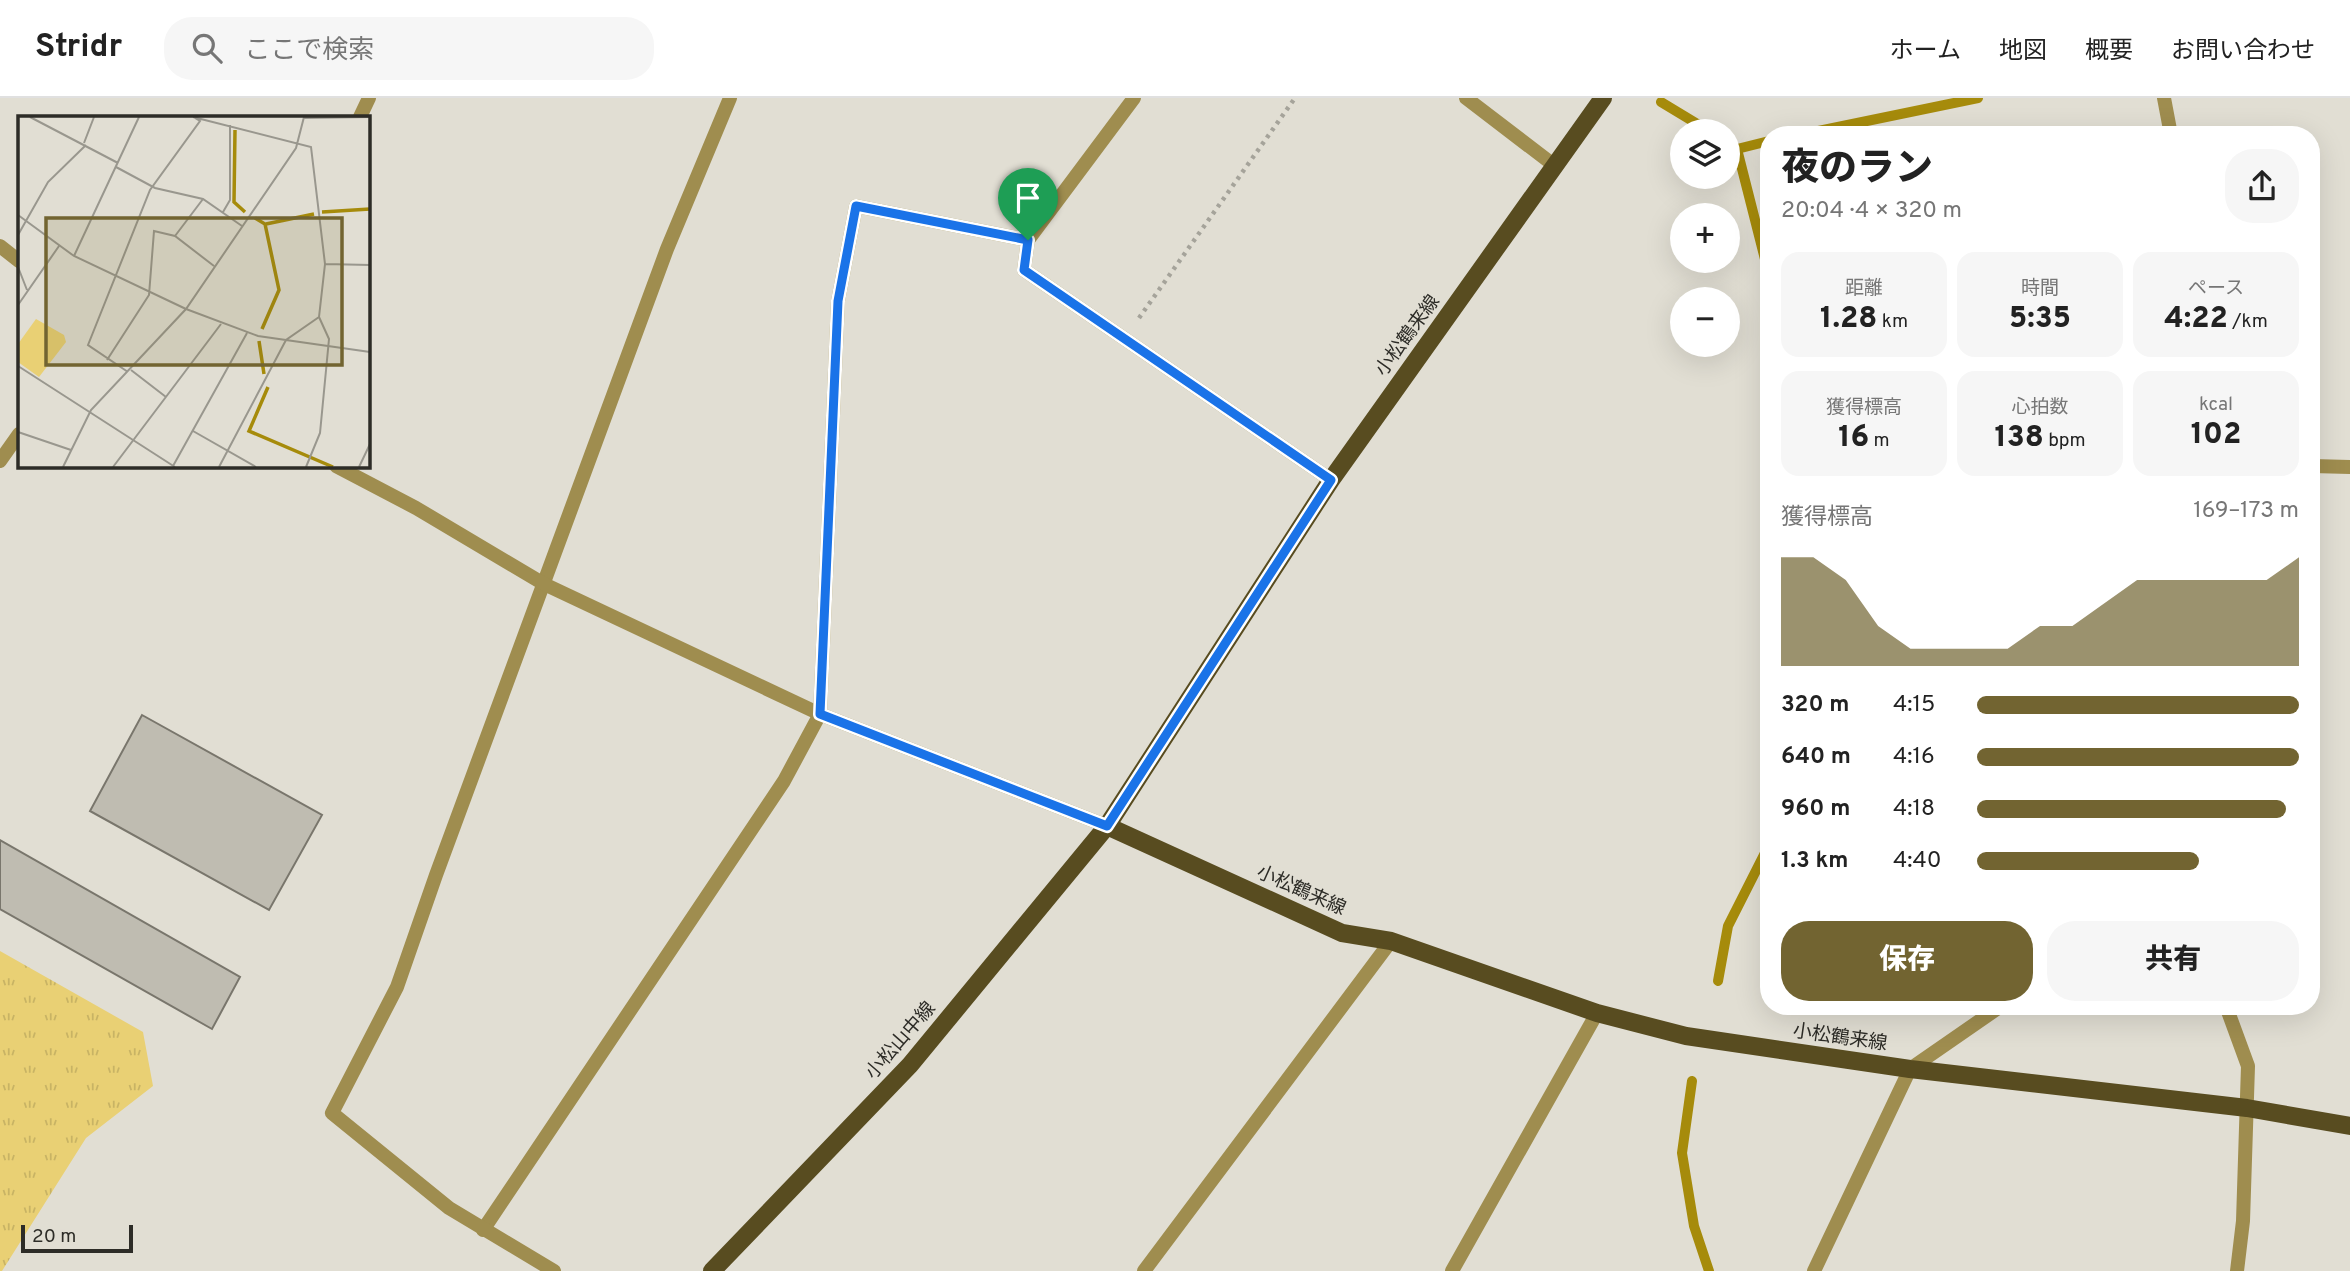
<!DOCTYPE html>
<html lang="ja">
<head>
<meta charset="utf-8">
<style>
  :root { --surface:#fff; --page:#f6f6f6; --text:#222; --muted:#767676; --line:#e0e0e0; --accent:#726431 }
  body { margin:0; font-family:Overpass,"Noto Sans JP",sans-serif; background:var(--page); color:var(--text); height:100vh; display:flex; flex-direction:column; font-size:26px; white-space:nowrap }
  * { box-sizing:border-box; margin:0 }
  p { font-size:23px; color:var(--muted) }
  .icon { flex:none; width:38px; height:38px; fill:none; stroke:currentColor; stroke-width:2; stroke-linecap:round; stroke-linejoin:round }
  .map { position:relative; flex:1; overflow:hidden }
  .details { position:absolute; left:1760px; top:28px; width:560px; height:889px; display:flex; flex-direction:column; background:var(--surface); border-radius:28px; box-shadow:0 7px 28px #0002 }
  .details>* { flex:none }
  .controls { position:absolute; left:1670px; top:21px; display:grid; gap:14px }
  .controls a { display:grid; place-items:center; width:70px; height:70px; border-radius:50%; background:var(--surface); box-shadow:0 7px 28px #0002; font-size:35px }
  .scale { position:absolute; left:21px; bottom:18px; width:112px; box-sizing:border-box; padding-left:7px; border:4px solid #2d2c27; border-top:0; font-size:19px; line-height:24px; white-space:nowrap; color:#2d2c27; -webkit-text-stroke:5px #e1ded3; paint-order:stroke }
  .pin { position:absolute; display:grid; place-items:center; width:60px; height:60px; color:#fff; margin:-72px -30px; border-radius:50% 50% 50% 0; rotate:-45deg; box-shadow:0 0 7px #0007 }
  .pin .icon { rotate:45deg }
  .round { display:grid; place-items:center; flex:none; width:74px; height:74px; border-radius:28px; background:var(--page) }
  .head { display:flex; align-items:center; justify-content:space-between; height:119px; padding:0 21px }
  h1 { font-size:38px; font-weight:800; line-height:52px }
  .metrics { display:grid; grid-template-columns:repeat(3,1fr); gap:10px; height:119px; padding:7px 21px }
  .metrics div { display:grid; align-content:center; border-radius:18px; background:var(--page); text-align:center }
  .metrics b { font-size:30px; font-weight:800 }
  .metrics small { font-size:19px; font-weight:400 }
  .metrics p { font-size:19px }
  .chart { height:196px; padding:14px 21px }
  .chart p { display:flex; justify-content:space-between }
  .chart svg { width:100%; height:126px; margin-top:7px; fill:var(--accent); opacity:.7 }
  .action { display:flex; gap:14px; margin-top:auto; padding:14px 21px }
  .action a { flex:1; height:80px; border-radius:28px; background:var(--accent); color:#fff; font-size:28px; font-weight:800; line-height:80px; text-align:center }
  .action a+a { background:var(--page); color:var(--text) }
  ul { padding:0 21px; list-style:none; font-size:23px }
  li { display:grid; grid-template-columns:112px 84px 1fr; align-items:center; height:52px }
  li i { height:18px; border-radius:9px; background:var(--accent) }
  header { display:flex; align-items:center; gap:42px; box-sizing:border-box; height:98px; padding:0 35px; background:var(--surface); border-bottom:2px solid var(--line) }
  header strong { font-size:33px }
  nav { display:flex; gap:38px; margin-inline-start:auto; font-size:24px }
  .search { width:490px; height:63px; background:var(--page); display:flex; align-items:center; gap:18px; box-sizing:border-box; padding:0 24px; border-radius:28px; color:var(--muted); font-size:26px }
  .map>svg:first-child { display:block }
  .park { fill:url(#park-tufts) }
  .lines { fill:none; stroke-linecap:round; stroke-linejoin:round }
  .stream { stroke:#a68b0b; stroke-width:10 }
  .building { fill:#bfbcb1; stroke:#79766c; stroke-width:2 }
  .path { stroke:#a5a39a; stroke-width:4.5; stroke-dasharray:3.5 5; stroke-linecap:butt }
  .minor { stroke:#9f8d4f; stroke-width:14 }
  .tertiary { stroke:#9f8d4f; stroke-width:14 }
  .primary { stroke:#584c20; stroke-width:18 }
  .route-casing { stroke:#fff; stroke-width:14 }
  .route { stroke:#1a73e8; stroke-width:9 }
  .labels { text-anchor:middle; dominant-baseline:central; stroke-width:6; stroke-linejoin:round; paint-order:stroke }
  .street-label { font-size:19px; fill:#2d2c27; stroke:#e1ded3 }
  .inset-river { fill:none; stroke:#a68b0b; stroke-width:3.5 }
  .inset-road { fill:none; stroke:#99978e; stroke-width:2 }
  .view { fill:#726431; fill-opacity:0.15; stroke:#726431; stroke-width:3.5 }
  .inset-edge { fill:none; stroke:#2d2c27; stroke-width:3.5 }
</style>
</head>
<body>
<header>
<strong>Stridr</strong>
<div class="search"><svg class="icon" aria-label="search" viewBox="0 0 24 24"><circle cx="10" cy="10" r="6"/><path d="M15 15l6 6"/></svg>ここで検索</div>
<nav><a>ホーム</a><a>地図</a><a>概要</a><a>お問い合わせ</a></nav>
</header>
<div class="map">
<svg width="2350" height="1173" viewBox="0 0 2350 1173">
  <defs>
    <pattern id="park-tufts" width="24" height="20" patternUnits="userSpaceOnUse" patternTransform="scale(1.75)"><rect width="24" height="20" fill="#e9d074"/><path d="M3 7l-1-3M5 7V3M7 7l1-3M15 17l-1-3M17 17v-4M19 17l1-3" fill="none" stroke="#c8b364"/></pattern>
  </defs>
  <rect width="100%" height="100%" fill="#e1ded3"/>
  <polygon class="park" points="0,853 143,934 153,988 86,1040 2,1173 0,1173"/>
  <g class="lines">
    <g class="stream">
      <polyline points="1661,4 1709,33"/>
      <polyline points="1799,37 1978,0"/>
      <polyline points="1727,45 1737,51 1769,177"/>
      <polyline points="1737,51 1769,43"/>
      <polyline points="1718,883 1728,828 1769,747"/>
      <polyline points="1692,983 1682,1055 1694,1128 1709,1173"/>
    </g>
  </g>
  <g class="building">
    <polygon points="142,617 322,717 269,812 90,713"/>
    <polygon points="0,742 240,879 212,931 0,811"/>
  </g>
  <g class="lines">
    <polyline class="path" points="1139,220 1295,0"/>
    <g class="minor">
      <polyline points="1134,0 1028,142 1024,172 1331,382"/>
      <polyline points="1466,0 1555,68"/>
      <polyline points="2164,0 2171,37"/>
      <polyline points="360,19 369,0"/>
      <polyline points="0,363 19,336"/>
      <polyline points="2312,368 2350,369"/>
      <polyline points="2226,908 2248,968 2243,1123 2237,1173"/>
      <polyline points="1910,971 2001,908"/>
      <polyline points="483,1132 784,683 820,616 838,203 856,108 1028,142"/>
      <polyline points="554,1173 449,1110 332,1015 397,889 436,777 667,151 730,0"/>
      <polyline points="1144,1173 1391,843"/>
      <polyline points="1452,1173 1597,915"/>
    </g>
    <g class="tertiary">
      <polyline points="0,148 19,163"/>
      <polyline points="336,368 416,410 544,486 820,616 1107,728"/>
      <polyline points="1814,1173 1910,971"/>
    </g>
    <g class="primary">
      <polyline points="1107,728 1342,835 1391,843 1597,915 1686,938 1910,971 2247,1010 2350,1028"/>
      <polyline points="712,1173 910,967 1107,728 1331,382 1603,0"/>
    </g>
  </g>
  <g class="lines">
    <g class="route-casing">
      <polygon id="route" points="856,108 1028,142 1024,172 1331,382 1107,728 820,616 838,203"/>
    </g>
    <use href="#route" class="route"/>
  </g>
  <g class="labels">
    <g class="street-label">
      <text transform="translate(1408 238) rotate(-54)">小松鶴来線</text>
      <text transform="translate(1301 793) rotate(24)">小松鶴来線</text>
      <text transform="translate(1840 940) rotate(8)">小松鶴来線</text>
      <text transform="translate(901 943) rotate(-49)">小松山中線</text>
    </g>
  </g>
  <g transform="translate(18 18)">
    <rect width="352" height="352" fill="#e1ded3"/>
    <path d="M18 203 46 219 48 226 21 261 0 246V228Z" fill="#e9d074"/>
    <path class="inset-river" d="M217 14 216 86 227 96M304 96 352 93M237 102 247 108 261 174 244 213M248 108 296 98M241 225 246 258M250 271 231 315 315 351"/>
    <path class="inset-road" d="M12 1 100 47M175 1 293 31 307 148 301 201 311 223 302 317 288 351M286 2 352 1M66 27 76 1M98 51 137 72 185 83 224 110M205 96 212 84V9M0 99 56 140 168 193M0 119 30 66 68 29M157 120 185 83M56 140 121 1M307 148 352 149M0 151 9 174M0 189 41 130M168 193 240 220 352 236M89 244 131 179 136 115 157 120 196 150M0 250 157 351M113 254 148 281M110 256 70 229 132 74 182 5 177 2M175 315 238 351M0 316 53 334M155 350 229 217M45 351 73 294 168 193 278 32 286 1M95 351 203 208M201 351 268 224 301 201M341 351 352 328"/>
    <path class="view" d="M28 102H324V249H28Z"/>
    <rect width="352" height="352" class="inset-edge"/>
  </g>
</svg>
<div class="controls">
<a><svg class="icon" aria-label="layers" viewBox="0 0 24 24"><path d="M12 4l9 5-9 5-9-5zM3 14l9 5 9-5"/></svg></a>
<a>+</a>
<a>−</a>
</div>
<div class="scale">20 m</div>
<div class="pin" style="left:1028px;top:142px;background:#1e9e55"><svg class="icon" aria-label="arrive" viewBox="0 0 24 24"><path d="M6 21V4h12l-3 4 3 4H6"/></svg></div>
<section class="details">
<div class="head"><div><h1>夜のラン</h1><p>20:04 · 4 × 320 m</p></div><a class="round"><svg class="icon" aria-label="share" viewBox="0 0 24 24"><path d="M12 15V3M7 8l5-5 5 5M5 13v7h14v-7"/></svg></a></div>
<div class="metrics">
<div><p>距離</p><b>1.28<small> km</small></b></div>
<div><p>時間</p><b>5:35</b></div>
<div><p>ペース</p><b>4:22<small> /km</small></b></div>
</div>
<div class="metrics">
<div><p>獲得標高</p><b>16<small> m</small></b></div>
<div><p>心拍数</p><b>138<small> bpm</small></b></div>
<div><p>kcal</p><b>102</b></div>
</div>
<div class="chart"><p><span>獲得標高</span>169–173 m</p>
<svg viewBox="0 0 160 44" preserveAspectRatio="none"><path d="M0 44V6L10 6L20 14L30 30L40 38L50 38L60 38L70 38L80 30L90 30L100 22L110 14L120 14L130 14L140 14L150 14L160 6V44z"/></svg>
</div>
<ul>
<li><b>320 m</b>4:15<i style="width:100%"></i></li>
<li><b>640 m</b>4:16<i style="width:100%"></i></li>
<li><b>960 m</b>4:18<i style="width:96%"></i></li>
<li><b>1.3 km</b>4:40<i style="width:69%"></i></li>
</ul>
<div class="action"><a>保存</a><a>共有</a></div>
</section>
</div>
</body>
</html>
